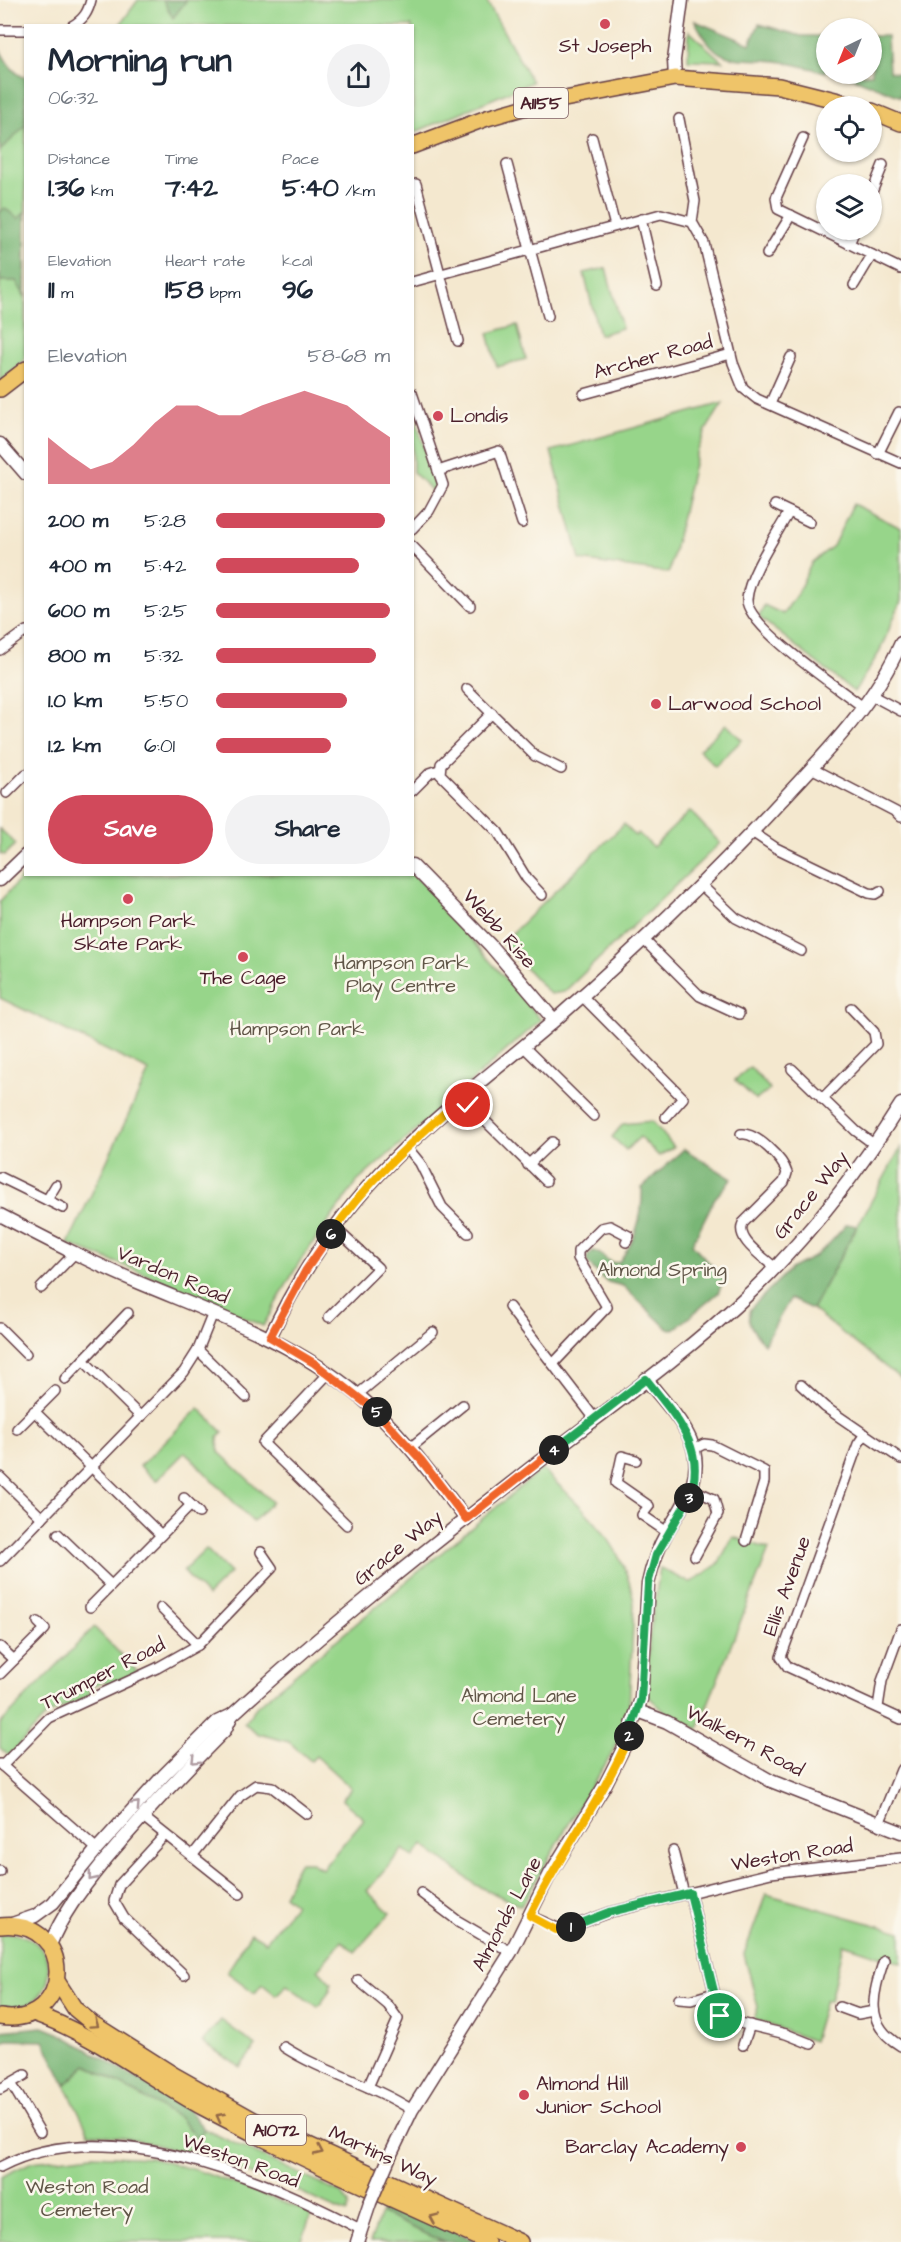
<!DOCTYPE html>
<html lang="en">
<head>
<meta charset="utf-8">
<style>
  :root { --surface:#fff; --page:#f2f2f3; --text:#1f2937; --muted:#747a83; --accent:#d1495b }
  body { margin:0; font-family:"Architects Daughter",sans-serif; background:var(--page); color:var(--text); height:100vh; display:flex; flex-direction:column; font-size:22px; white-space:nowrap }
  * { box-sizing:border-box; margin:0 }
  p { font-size:20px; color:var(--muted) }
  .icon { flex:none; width:33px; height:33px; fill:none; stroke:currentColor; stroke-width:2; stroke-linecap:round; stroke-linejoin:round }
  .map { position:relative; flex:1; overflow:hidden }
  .side { position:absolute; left:24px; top:24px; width:390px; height:852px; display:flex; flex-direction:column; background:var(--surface); border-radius:0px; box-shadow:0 2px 4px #0004 }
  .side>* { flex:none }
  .needle { width:39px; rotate:223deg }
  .tools { position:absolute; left:816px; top:18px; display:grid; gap:12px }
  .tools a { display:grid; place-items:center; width:66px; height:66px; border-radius:50%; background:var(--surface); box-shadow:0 2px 4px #0004; font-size:30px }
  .pin { position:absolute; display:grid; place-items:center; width:51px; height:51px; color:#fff; margin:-26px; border:3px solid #fff; border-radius:50%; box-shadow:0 2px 6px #0007 }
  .km { position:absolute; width:30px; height:30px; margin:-15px; border-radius:50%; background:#222; color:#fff; font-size:16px; line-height:30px; text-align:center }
  .round { display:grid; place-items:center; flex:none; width:63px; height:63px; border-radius:32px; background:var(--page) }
  .head { display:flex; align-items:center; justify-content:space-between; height:102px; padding:0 24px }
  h1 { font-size:33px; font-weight:700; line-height:45px }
  .figures { display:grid; grid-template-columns:repeat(3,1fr); gap:9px; height:102px; padding:6px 24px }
  .figures div { display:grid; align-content:center }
  .figures b { font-size:26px; font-weight:700 }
  .figures small { font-size:16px; font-weight:400 }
  .figures p { font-size:16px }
  .chart { height:168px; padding:12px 24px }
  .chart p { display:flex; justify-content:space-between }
  .chart svg { width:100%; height:108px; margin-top:6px; fill:var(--accent); opacity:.7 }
  .primary-button { display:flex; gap:12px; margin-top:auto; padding:12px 24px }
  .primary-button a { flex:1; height:69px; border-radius:36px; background:var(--accent); color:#fff; font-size:24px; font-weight:700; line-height:69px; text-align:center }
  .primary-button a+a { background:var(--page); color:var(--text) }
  ul { padding:0 24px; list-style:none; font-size:20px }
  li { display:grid; grid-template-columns:96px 72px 1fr; align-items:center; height:45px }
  li i { height:15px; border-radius:8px; background:var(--accent) }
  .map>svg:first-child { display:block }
  .green { fill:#97d58a; stroke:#707a5a; stroke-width:1.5 }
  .forest { fill:#79b676; stroke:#626a50; stroke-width:1.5 }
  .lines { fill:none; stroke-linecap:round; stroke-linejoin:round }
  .minor-casing { stroke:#643d44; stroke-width:12 }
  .tertiary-casing { stroke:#643d44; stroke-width:15 }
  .primary-casing { stroke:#643d44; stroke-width:18 }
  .minor { stroke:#fff; stroke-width:9 }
  .tertiary { stroke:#fff; stroke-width:12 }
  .primary { stroke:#efc469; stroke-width:15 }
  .tertiary-bridge-casing { stroke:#643d44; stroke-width:15; stroke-linecap:butt }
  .tertiary-bridge { stroke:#fff; stroke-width:12 }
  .oneway { stroke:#ae9aa0 }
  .oneway2 { stroke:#946947 }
  .split-1-casing { stroke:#fff; stroke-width:12 }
  .split-2-casing { stroke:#fff; stroke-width:12 }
  .split-3-casing { stroke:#fff; stroke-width:12 }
  .split-4-casing { stroke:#fff; stroke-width:12 }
  .split-5-casing { stroke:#fff; stroke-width:12 }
  .split-6-casing { stroke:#fff; stroke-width:12 }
  .split-7-casing { stroke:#fff; stroke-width:12 }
  .split-1 { stroke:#22a559; stroke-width:8 }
  .split-2 { stroke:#f5b400; stroke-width:8 }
  .split-3 { stroke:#22a559; stroke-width:8 }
  .split-4 { stroke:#22a559; stroke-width:8 }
  .split-5 { stroke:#f0652b; stroke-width:8 }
  .split-6 { stroke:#f0652b; stroke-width:8 }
  .split-7 { stroke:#f5b400; stroke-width:8 }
  .poi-dot { fill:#d1495b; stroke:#fbf7ec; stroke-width:2 }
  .labels { text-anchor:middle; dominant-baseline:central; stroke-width:5; stroke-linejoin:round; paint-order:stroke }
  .shield { fill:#fbf7ec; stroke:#7f6065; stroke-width:1.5 }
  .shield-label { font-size:18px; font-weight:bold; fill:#4a1f2b }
  .poi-label { font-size:20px; fill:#4a1f2b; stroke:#fbf7ec }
  .street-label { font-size:20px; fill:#4a1f2b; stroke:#fbf7ec }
  .park-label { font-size:20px; fill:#615648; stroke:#fbf7ec }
</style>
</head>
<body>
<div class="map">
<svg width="901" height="2242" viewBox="0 0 901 2242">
  <rect width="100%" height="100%" fill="#fbf7ec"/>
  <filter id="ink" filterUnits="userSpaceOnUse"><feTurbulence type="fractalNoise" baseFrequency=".0167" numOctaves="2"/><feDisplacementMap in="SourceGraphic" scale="12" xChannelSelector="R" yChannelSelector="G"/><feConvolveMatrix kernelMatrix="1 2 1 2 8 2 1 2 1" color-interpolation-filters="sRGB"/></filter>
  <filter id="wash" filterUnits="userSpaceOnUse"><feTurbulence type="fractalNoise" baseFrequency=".008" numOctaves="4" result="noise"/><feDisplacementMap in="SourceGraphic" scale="24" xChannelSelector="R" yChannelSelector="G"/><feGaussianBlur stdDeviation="1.35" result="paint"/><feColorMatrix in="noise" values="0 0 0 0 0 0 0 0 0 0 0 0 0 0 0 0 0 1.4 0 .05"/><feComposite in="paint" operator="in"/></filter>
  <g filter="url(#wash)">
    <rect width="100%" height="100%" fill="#f4e8cf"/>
    <g class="green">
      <polygon points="138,0 486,0 532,82 413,133 412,26 119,26"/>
      <polygon points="689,31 722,61 688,60"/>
      <path d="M0 50C6 61 13 74 26 78L25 359 0 382Z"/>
      <polygon points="606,268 622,328 599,335 584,273"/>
      <polygon points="517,325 526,359 497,367 488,333"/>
      <polygon points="723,403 706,430 696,455 669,573 580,560 551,451"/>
      <polygon points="413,411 436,484 433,492 413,472"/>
      <polygon points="853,504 901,528 901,601 879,653 854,692 759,617 764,605 783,614 797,594 812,562 833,546"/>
      <polygon points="726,724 742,740 715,766 699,750"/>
      <polygon points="690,811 720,843 564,992 550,994 502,943 624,824 635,836 638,833 653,847"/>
      <polygon points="0,829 16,844 5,855 0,854"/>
      <polygon points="25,874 413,874 427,888 541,1020 357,1182 300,1261 263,1326 143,1273 68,1244 149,1071 0,998 0,901"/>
      <polygon points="750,1067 770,1089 756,1100 735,1080"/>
      <polygon points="652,1121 674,1147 659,1156 640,1137 626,1150 612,1137 623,1124"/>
      <polygon points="901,1147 901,1379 812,1309"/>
      <polygon points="199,1408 223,1432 218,1438 219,1452 272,1502 253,1522 185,1452 156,1481 140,1466"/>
      <path d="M542 1469C584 1510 624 1541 634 1603L629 1709 621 1733 610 1757 581 1803 521 1906 476 1885 423 1845 413 1857 403 1849 367 1891 390 1913 355 1952 342 1941 318 1969 331 1983 330 1991 318 2007 287 1985 276 1995 262 1984 255 1993 227 1972 240 1952V1949L251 1933 266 1942 295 1904 284 1895C291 1883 292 1873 300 1862H310L322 1869 364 1819 342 1800 351 1788 316 1756 311 1761 289 1742 259 1734 244 1723 257 1706Z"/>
      <polygon points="733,1537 769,1549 698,1729 667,1714 648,1696 649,1640 660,1568 690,1583 718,1564"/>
      <polygon points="206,1549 230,1573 207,1596 183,1571"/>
      <polygon points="94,1627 139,1673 108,1688 105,1681 88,1688 91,1695 47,1715 9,1756 0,1748 0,1724"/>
      <polygon points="766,1894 901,1932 901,1963 843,1944 830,2001 825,2000 813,2041 754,2019 758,2007 744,1954"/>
      <path d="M7 1933C70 1937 57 2019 0 2006V1935Z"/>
      <polygon points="221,2020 256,2046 240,2067 202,2042"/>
      <path d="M87 2065 178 2117 197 2138 204 2129 342 2194 349 2204 348 2213C326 2206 307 2194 285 2185 271 2180 255 2176 241 2171 190 2154 142 2138 89 2133L65 2085Z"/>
      <polygon points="93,2155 150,2158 199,2171 312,2213 301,2242 0,2242 0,2177 32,2162"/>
      <polygon points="381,2213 444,2242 370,2242"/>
    </g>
    <g class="forest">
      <polygon points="163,0 187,0 173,18"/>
      <path d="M695 21 750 44 759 24 801 36H826V72C810 69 793 63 776 61 732 56 719 68 695 21Z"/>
      <polygon points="872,36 887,36 889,71 901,74 901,97 854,78 832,74 872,74"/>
      <path d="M0 50C6 61 13 74 26 78L25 126 0 151Z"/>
      <polygon points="5,208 18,219 25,212 25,297 16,281 0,281 0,212"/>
      <path d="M684 1149 732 1179 715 1198 692 1244 724 1279 718 1293 675 1329H668L623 1286 608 1282 601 1277 587 1262V1257L593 1251C603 1252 608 1266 619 1262 636 1240 643 1216 642 1188Z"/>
      <path d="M847 1224 857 1226 812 1309 790 1299 764 1344C755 1332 745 1324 750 1309L790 1269 814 1257 828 1245Z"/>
      <polygon points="43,2027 63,2035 187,2108 204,2129 198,2139 178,2117 87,2065 65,2085 44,2041 7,2040 0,2044 0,2031"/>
      <polygon points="385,2200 479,2242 444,2242 381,2213"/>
    </g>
  </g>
  <g filter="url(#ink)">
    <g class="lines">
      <g class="minor-casing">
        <g id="minor">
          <path d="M72 26C84 19 88 12 91 0"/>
          <polyline points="0,30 26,30"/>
          <polyline points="679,119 695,201 692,222"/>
          <polyline points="592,138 615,226"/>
          <polyline points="803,138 776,198 778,209 901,269"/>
          <polyline points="507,164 548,316"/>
          <polyline points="416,184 458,341"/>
          <polyline points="872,192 883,165"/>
          <polyline points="641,219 657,286"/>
          <polyline points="849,244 855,230"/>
          <polyline points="767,254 791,215"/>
          <polyline points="412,282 661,214 692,222 704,243 733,363 743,388 757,399 901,463"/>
          <polyline points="854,285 872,255"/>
          <polyline points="412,393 443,485 429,511 412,529"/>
          <polyline points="584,394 731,354"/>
          <polyline points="770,404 791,357"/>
          <polyline points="878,454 899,412"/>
          <polyline points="438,471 499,451 522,523"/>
          <polyline points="775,505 810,522"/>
          <path d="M789 512C777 534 749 574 747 599 745 626 840 689 863 707"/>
          <polyline points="412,546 470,606"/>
          <polyline points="0,650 26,631"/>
          <polyline points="467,689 535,756 561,769"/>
          <polyline points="871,695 901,711"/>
          <polyline points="492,713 441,764 440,774 498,832 527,879 542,895"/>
          <polyline points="811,768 896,812 901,817"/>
          <polyline points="412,791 430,773 439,770"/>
          <polyline points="7,793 26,774"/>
          <polyline points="752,832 776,848 869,893 875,894 880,891"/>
          <polyline points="700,884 736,918 801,951"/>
          <polyline points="644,940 700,996 739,1014"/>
          <polyline points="582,996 683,1098 666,1117"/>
          <polyline points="523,1046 594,1116"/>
          <polyline points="792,1069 856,1131 875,1145"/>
          <polyline points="461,1097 546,1181"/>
          <polyline points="822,1099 876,1044 874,1032 851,1008"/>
          <path d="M741 1134C756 1132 783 1159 787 1173L784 1182 743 1223C735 1240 764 1257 775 1268"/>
          <polyline points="406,1146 420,1163 442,1207 468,1233"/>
          <polyline points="528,1165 552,1142"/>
          <polyline points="0,1177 63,1208"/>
          <polyline points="47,1200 56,1185"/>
          <polyline points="41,1288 74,1254"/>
          <polyline points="509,1307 595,1419"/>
          <polyline points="329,1317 378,1268 335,1228"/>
          <polyline points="0,1328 26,1354"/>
          <polyline points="198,1350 246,1397"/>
          <polyline points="83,1360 141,1417"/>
          <polyline points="553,1364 607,1307 578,1258 578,1251 601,1228 610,1226 629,1236 626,1242"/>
          <polyline points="329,1373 263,1443 347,1525"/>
          <polyline points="65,1379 128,1313"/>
          <polyline points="801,1385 825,1407 901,1459"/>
          <polyline points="357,1395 433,1332"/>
          <polyline points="34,1411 161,1535"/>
          <polyline points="17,1429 55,1391"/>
          <polyline points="865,1434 858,1444 781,1657 788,1667 901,1719"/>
          <polyline points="410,1448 463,1405"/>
          <polyline points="694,1449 704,1444 712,1445 764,1471 764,1482 746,1541"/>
          <polyline points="636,1460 622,1456 616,1483 649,1506 642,1515 667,1532"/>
          <polyline points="0,1477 42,1518"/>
          <polyline points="692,1489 714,1499 718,1514 695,1556"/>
          <polyline points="184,1498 199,1513"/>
          <polyline points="58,1534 111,1585"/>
          <polyline points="0,1561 184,1372 198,1350 213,1313"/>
          <polyline points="90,1607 191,1505"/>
          <polyline points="161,1608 198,1645"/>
          <polyline points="0,1647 14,1660"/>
          <polyline points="0,1674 45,1629 38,1622"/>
          <polyline points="878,1707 882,1681 901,1629"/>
          <polyline points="0,1764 97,1849"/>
          <polyline points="2,1766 49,1718 157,1668 198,1645 272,1568 261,1552"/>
          <polyline points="142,1816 240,1894"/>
          <polyline points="879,1824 901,1770"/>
          <polyline points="165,1835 119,1885 114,1901 124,1918 184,1975"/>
          <polyline points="673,1851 684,1894"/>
          <polyline points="192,1856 240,1796 256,1785 272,1787 307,1814"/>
          <polyline points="0,1872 0,1871"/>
          <polyline points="421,1893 458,1921 511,1952"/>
          <polyline points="690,1893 720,2016 731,2021 786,2034 811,2044"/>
          <polyline points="530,1916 562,1930 611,1912 771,1873 901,1858"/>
          <path d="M884 1960C873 1994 863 2024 901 2046"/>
          <polyline points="358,1980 388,2005 398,2019 368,2087"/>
          <polyline points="679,1999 691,2000 714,1993"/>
          <polyline points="839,2007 858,2014 874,2011"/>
          <polyline points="743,2045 750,2025"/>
          <path d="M284 2047C324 2073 372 2084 412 2110"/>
          <polyline points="11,2083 40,2132"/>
          <polyline points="0,2089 25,2075"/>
          <path d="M0 2167C106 2111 263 2178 360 2229"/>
        </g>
      </g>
      <g class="tertiary-casing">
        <g id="tertiary">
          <polyline points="675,78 674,60 682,0"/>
          <polyline points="0,444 26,474"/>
          <polyline points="412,865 490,945 554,1020"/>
          <polyline points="0,880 26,855"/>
          <path d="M0 1215C46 1239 92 1263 140 1283 216 1315 293 1341 358 1395 400 1431 432 1475 466 1519"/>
          <path d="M270 1337C300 1272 343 1210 394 1159 446 1106 507 1062 563 1013 639 946 712 876 781 801 826 753 874 704 901 643"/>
          <polyline points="638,1711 667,1722 771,1781 901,1832"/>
          <polyline points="12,1924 35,1916 53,1903 97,1849 164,1775 217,1722 232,1715"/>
          <path d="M50 1945C63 1912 83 1888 105 1860 143 1815 183 1772 225 1730L232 1715C329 1626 432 1545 536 1464 609 1408 686 1354 753 1290 811 1234 859 1171 901 1104"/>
          <path d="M390 2156 412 2110 511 1952 550 1874 605 1785 625 1745 641 1699 648 1584C652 1565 658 1548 667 1532 685 1502 706 1476 690 1439 680 1417 661 1398 646 1379"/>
          <polyline points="357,2242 370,2203"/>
        </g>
      </g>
      <g class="primary-casing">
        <g id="primary">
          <polyline points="872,111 901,123"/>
          <polyline points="412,146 487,118 533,105 675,78 779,86 859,106"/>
          <polyline points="0,389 26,369"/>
          <path d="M0 1926C79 1918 73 2029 0 2017"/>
          <polyline points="57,1981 75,2009 92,2023 174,2075 254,2120 520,2242"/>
          <path d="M33 2013C94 2034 147 2077 204 2108 296 2157 392 2199 487 2242"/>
        </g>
      </g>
      <use href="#minor" class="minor"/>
      <use href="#tertiary" class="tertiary"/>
      <use href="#primary" class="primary"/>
      <g class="tertiary-bridge-casing">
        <polyline id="tertiary-bridge" points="370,2203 390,2156"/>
      </g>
      <use href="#tertiary-bridge" class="tertiary-bridge"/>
    </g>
    <defs><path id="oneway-chevron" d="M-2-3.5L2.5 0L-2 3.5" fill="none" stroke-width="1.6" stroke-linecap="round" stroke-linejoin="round" transform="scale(1.5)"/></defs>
    <g class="oneway">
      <use href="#oneway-chevron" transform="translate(195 1760) rotate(135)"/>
      <use href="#oneway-chevron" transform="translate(136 1805) rotate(-47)"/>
      <use href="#oneway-chevron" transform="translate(92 1877) rotate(129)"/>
    </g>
    <g class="oneway2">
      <use href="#oneway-chevron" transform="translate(95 2024) rotate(35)"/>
      <use href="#oneway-chevron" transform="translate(220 2117) rotate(-152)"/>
      <use href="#oneway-chevron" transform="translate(319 2151) rotate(25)"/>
      <use href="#oneway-chevron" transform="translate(434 2218) rotate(-156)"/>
    </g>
  </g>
  <g class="lines" filter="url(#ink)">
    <g class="split-1-casing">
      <polyline id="split-1" points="571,1927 610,1912 690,1893 720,2016"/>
    </g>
    <g class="split-2-casing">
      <path id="split-2" d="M571 1927 556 1930 530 1916C559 1854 603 1799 629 1736"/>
    </g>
    <g class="split-3-casing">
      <polyline id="split-3" points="629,1736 641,1699 648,1584 656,1555 689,1498"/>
    </g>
    <g class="split-4-casing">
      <path id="split-4" d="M554 1450 646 1379C674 1415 709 1449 689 1498"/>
    </g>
    <g class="split-5-casing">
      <polyline id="split-5" points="377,1412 421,1460 466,1519 554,1450"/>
    </g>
    <g class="split-6-casing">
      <polyline id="split-6" points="331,1234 306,1270 270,1337 314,1363 377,1412"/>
    </g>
    <g class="split-7-casing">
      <path id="split-7" d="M331 1234C367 1181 414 1140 461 1098L468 1105"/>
    </g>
    <use href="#split-1" class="split-1"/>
    <use href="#split-2" class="split-2"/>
    <use href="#split-3" class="split-3"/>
    <use href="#split-4" class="split-4"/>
    <use href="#split-5" class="split-5"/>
    <use href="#split-6" class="split-6"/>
    <use href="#split-7" class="split-7"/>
  </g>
  <g class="poi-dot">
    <circle cx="605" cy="24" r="6"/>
    <circle cx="438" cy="416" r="6"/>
    <circle cx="656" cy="704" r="6"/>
    <circle cx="128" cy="899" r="6"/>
    <circle cx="243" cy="957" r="6"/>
    <circle cx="524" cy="2095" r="6"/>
    <circle cx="741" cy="2147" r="6"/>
  </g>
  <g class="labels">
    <g class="shield">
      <rect x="514" y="88" width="54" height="30" rx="4.5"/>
      <rect x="246" y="2115" width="60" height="30" rx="4.5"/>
    </g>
    <g class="shield-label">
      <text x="541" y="103">A1155</text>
      <text x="276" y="2130">A1072</text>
    </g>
    <g class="poi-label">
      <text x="605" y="46">St Joseph</text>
      <text x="450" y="416" text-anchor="start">Londis</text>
      <text x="668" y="704" text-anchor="start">Larwood School</text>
      <text x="128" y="921">Hampson Park<tspan x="128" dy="23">Skate Park</tspan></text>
      <text x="243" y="978">The Cage</text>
      <text x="536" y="2084" text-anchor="start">Almond Hill<tspan x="536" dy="23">Junior School</tspan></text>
      <text x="729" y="2147" text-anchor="end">Barclay Academy</text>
    </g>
    <g class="street-label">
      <text transform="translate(653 357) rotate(-15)">Archer Road</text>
      <text transform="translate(499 929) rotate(48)">Webb Rise</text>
      <text transform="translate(811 1195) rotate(-51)">Grace Way</text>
      <text transform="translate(173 1275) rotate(23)">Vardon Road</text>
      <text transform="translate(398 1548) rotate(-39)">Grace Way</text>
      <text transform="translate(787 1586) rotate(-70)">Ellis Avenue</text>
      <text transform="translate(103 1674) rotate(-27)">Trumper Road</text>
      <text transform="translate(745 1741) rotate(28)">Walkern Road</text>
      <text transform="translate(792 1855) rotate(-9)">Weston Road</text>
      <text transform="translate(507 1914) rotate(-62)">Almonds Lane</text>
      <text transform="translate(383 2156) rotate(25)">Martins Way</text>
      <text transform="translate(241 2161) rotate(20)">Weston Road</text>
    </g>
    <g class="park-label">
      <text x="401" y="963">Hampson Park<tspan x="401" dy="23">Play Centre</tspan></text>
      <text x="297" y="1029">Hampson Park</text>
      <text x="662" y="1270">Almond Spring</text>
      <text x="519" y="1696">Almond Lane<tspan x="519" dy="23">Cemetery</tspan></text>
      <text x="87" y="2187">Weston Road<tspan x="87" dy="23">Cemetery</tspan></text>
    </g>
  </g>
</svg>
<div class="tools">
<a><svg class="needle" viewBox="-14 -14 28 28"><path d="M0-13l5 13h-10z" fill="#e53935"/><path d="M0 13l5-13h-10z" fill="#747a83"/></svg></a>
<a><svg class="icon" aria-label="locate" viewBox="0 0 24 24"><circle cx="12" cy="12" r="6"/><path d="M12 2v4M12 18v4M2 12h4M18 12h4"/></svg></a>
<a><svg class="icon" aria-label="layers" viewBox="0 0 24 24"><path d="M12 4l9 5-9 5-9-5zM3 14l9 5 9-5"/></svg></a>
</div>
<div class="pin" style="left:720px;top:2016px;background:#1e9e55"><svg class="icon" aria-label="arrive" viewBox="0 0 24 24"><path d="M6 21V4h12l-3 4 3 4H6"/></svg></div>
<div class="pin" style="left:468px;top:1105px;background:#d93025"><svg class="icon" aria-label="check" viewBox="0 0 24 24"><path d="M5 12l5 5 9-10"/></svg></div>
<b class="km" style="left:571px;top:1927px">1</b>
<b class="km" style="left:629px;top:1736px">2</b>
<b class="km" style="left:689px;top:1498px">3</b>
<b class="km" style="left:554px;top:1450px">4</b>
<b class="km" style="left:377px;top:1412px">5</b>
<b class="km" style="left:331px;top:1234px">6</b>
<section class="side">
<div class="head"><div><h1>Morning run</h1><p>06:32</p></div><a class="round"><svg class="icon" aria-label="share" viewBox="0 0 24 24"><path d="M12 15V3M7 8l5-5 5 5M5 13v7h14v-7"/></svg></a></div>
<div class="figures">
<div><p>Distance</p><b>1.36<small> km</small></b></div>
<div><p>Time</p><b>7:42</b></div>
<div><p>Pace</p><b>5:40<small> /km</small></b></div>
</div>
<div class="figures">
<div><p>Elevation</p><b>11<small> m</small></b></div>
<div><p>Heart rate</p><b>158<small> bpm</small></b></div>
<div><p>kcal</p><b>96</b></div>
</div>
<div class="chart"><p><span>Elevation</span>58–68 m</p>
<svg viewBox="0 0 160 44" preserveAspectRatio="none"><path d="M0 44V25L10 32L20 38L30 35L40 28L50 19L60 12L70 12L80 16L90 16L100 12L110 9L120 6L130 9L140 12L150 19L160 25V44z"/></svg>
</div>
<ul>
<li><b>200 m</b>5:28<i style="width:97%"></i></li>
<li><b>400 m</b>5:42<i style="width:82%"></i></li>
<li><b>600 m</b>5:25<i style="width:100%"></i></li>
<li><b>800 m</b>5:32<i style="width:92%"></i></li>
<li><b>1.0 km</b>5:50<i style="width:75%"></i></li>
<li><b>1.2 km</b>6:01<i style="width:66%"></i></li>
</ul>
<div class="primary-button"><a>Save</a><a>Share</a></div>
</section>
</div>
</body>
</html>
